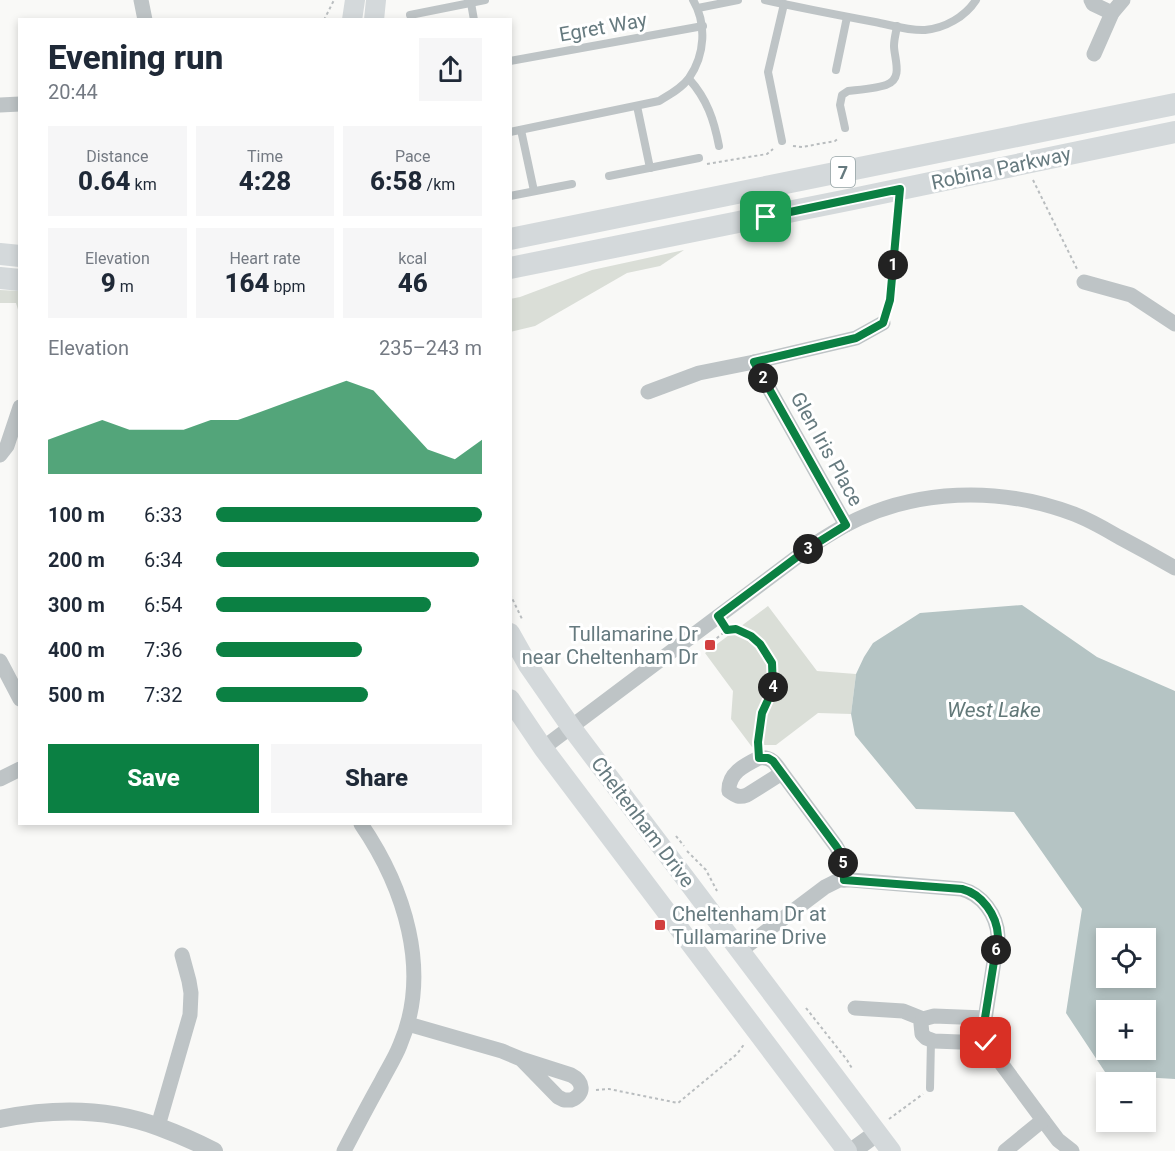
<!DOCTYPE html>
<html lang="en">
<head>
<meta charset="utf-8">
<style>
  :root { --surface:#fff; --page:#f6f6f7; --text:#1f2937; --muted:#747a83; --accent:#0b8043 }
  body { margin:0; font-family:Roboto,sans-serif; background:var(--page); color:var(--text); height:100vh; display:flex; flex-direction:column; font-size:22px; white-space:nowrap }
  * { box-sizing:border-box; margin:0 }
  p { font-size:20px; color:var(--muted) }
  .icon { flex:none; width:33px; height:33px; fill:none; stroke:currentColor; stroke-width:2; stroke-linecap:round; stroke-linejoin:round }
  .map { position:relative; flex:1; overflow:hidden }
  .details { position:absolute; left:18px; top:18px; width:494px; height:807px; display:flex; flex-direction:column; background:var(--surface); border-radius:0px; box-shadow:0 3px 9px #0003 }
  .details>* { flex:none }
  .buttons { position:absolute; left:1096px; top:928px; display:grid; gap:12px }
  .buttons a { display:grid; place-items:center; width:60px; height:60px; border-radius:0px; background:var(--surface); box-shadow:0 3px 9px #0003; font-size:30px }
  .pin { position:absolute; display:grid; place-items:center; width:51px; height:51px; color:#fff; margin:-26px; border-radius:12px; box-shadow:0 3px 9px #0006 }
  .km { position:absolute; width:30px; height:30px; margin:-15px; border-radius:50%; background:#222; color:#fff; font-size:16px; line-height:30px; text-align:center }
  .round { display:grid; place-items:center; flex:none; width:63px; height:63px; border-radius:0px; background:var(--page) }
  .overview { display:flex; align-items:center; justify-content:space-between; height:102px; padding:0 30px }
  h1 { font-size:33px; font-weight:800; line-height:45px }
  .stats { display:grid; grid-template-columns:repeat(3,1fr); gap:9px; height:102px; padding:6px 30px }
  .stats div { display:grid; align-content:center; border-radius:0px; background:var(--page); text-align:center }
  .stats b { font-size:26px; font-weight:800 }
  .stats small { font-size:16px; font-weight:400 }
  .stats p { font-size:16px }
  .chart { height:168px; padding:12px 30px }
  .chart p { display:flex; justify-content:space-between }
  .chart svg { width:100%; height:108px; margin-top:6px; fill:var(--accent); opacity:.7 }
  .primary-button { display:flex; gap:12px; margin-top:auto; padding:12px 30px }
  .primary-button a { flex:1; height:69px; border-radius:0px; background:var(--accent); color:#fff; font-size:24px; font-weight:800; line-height:69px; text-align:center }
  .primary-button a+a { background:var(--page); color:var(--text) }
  ul { padding:0 30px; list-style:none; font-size:20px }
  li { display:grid; grid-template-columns:96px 72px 1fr; align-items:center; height:45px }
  li i { height:15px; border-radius:8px; background:var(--accent) }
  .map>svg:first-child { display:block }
  .green { fill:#daded7 }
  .water { fill:#b5c4c4; fill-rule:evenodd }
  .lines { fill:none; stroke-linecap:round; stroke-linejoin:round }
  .path { stroke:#b9bdbf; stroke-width:2; stroke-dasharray:3 3; stroke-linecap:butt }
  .service { stroke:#bec4c6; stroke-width:8 }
  .minor { stroke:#bec4c6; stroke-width:15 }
  .tertiary { stroke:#bec4c6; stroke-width:18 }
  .secondary { stroke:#d4d9db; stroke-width:20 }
  .primary { stroke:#d4d9db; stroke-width:22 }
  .route-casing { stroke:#fff; stroke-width:12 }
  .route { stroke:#0b8043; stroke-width:8 }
  .poi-dot { fill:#d23f3f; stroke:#fff; stroke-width:2 }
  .labels { text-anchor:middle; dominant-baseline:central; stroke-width:6; stroke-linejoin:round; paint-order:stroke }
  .shield { fill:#fff; stroke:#94a2a5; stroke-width:1.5 }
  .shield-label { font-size:18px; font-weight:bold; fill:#667a7f }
  .street-label { font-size:20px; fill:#667a7f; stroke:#fff }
  .poi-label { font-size:20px; fill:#667a7f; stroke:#fff; text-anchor:end }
  .water-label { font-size:21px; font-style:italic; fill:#627878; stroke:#fff }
</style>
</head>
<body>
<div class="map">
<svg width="1175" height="1151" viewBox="0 0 1175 1151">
  <rect width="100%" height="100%" fill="#f9f9f7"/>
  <g class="green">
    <polygon points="684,250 660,266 627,273 535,326 510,332 510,299 520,297 592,270"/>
    <polygon points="0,290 19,291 19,313 16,303 0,303"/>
    <polygon points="768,606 817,671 856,674 851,714 818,713 776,745 756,745 752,747 731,719 733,691 705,653"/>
  </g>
  <path class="water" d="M1022 605 1097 657 1175 691V1079L1107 1075 1066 1013 1082 909 1014 812 916 809 855 735 851 714 856 674 864 657 873 643 920 613ZM1107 939H1146V978H1107ZM1107 1011H1146V1050H1107Z"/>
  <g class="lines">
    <g class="path">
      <polyline points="324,20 334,0"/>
      <polyline points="793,146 802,147 835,141 839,138"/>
      <polyline points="707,164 767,154 773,149"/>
      <polyline points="1033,180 1077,269"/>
      <polyline points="887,309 890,300 898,208"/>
      <polyline points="510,594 523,621"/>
      <polyline points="727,629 727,630 736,629 751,636 760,644 772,663 773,689 762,713 758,743"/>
      <polyline points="712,642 727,630"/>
      <polyline points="676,836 684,846"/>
      <polyline points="687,851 706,870 717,891"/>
      <polyline points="806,1008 847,1060 853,1070"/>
      <polyline points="596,1090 609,1089 678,1103 737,1054 745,1043"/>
      <polyline points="889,1119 923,1094"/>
    </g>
    <g class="service">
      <path d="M765 0C801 8 838 15 875 22 891 25 909 31 925 30 945 28 965 17 976 0"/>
      <polyline points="471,3 474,20"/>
      <polyline points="698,8 738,0"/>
      <polyline points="410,15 485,0"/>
      <polyline points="510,61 703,26"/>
      <polyline points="836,70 847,17"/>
      <path d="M689 79C707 99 714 120 719 146"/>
      <polyline points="637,106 650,168"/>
      <path d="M845 128 840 105 842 95 848 91C858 90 877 88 886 85 904 79 894 58 894 46 894 39 896 33 897 26"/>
      <polyline points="521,130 534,191"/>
      <path d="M510 132 659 101C669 95 682 88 689 78 705 55 707 24 693 0"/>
      <polyline points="782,141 768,72 784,4"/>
      <polyline points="609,176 699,158"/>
      <polyline points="510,196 572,184"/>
      <polyline points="930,1088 931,1040"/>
    </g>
    <g class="minor">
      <polyline points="141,0 145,20"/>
      <polyline points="1091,0 1093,4 1112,13"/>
      <polyline points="1094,54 1112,13 1123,0"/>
      <polyline points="0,105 20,104"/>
      <polyline points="1084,282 1131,295 1175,324"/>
      <polyline points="754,362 846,525"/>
      <polyline points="648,392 699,373 754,362 856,338 883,323"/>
      <polyline points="0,455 7,446 20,407"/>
      <polyline points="0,661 20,699"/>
      <path d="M543 748 809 548C820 540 832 533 844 526 914 488 1000 486 1074 514 1090 520 1105 529 1119 537 1138 547 1156 557 1175 568"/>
      <path d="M782 773C776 764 771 756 759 758 745 765 728 773 729 791 736 796 739 798 747 795L782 773 836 846C843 857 844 867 844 880"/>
      <polyline points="0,779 20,769"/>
      <path d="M740 951 825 887 839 880H851L961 889C982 894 997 915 998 936L983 1032 986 1043 1043 1120 1058 1140 1072 1151"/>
      <polyline points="855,1008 903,1011 923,1019"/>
      <polyline points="985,1018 934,1016 923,1019 921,1024 922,1034 926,1038 934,1041 986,1043"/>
      <path d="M408 1024 502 1051 521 1059 571 1075C583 1081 586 1094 571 1100H564L558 1097 521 1059"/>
      <polyline points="158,1126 190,1015 191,993 189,981 182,955"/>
      <path d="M344 1151C356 1128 368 1105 381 1082 387 1070 395 1058 400 1045 432 971 404 887 361 824"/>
      <polyline points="1005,1151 1043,1120"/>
    </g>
    <g class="tertiary">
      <path d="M0 1119C53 1108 108 1108 159 1127 178 1134 196 1142 214 1151"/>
      <polyline points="852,1151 877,1133"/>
    </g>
    <g class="secondary">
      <polyline points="352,20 355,0"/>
      <polyline points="374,20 376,0"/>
      <polyline points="510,633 528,665 571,727 891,1151"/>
      <polyline points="510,699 543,748 847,1151"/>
    </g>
    <g class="primary">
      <polyline points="510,239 1175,104"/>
      <polyline points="0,254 20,256"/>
      <polyline points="510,268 853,199 1175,132"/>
      <polyline points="0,278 20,280"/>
    </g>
  </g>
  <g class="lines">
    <g class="route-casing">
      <path id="route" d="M766 217 900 189 890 300 883 323 856 338 754 362 846 525 809 548 718 616 727 630 736 629 751 636 760 644 772 663 773 689 762 713 758 742 759 758H768L773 761 836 846 842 855 844 864V880L962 889C982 894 997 915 998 936L985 1018 984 1032 986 1043"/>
    </g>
    <use href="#route" class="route"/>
  </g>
  <g class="poi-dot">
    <rect x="704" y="639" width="12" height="12" rx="3"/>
    <rect x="654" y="919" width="12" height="12" rx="3"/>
  </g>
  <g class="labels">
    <rect class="shield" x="831" y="157" width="24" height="30" rx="4.5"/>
    <g class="shield-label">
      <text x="843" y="172">7</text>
    </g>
    <g class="street-label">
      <text transform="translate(603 27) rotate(-10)">Egret Way</text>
      <text transform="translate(1001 168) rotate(-12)">Robina Parkway</text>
      <text transform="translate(827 449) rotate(61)">Glen Iris Place</text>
      <text transform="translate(643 822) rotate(53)">Cheltenham Drive</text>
    </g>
    <g class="poi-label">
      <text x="698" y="634">Tullamarine Dr<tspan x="698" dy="23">near Cheltenham Dr</tspan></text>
      <text x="672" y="914" text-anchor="start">Cheltenham Dr at<tspan x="672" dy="23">Tullamarine Drive</tspan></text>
    </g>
    <g class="water-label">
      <text x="994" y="710">West Lake</text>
    </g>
  </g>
</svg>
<div class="buttons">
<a><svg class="icon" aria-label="locate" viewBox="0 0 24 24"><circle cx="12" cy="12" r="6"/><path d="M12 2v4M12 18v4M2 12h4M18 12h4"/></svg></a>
<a>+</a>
<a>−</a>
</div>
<div class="pin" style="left:766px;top:217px;background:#1e9e55"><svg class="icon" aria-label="arrive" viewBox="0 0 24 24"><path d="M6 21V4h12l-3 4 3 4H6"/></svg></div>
<div class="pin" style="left:986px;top:1043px;background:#d93025"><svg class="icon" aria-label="check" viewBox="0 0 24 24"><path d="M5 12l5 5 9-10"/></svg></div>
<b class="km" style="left:893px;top:265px">1</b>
<b class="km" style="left:763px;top:378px">2</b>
<b class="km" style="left:808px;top:549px">3</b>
<b class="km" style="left:773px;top:687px">4</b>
<b class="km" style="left:843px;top:863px">5</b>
<b class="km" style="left:996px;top:950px">6</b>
<section class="details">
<div class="overview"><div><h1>Evening run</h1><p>20:44</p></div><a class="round"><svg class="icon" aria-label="share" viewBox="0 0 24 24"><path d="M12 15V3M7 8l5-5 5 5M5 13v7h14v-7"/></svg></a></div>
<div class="stats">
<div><p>Distance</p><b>0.64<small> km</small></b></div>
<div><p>Time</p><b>4:28</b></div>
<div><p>Pace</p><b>6:58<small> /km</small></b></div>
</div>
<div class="stats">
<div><p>Elevation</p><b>9<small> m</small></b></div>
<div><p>Heart rate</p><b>164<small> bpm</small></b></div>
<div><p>kcal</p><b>46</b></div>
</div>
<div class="chart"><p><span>Elevation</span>235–243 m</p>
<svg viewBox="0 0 160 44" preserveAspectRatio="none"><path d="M0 44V30L10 26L20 22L30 26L40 26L50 26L60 22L70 22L80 18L90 14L100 10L110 6L120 10L130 22L140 34L150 38L160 30V44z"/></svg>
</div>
<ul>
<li><b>100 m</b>6:33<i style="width:100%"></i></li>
<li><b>200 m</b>6:34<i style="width:99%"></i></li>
<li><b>300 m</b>6:54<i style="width:81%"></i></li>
<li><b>400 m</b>7:36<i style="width:55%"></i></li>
<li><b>500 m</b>7:32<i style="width:57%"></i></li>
</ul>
<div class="primary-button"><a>Save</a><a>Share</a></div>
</section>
</div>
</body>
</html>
